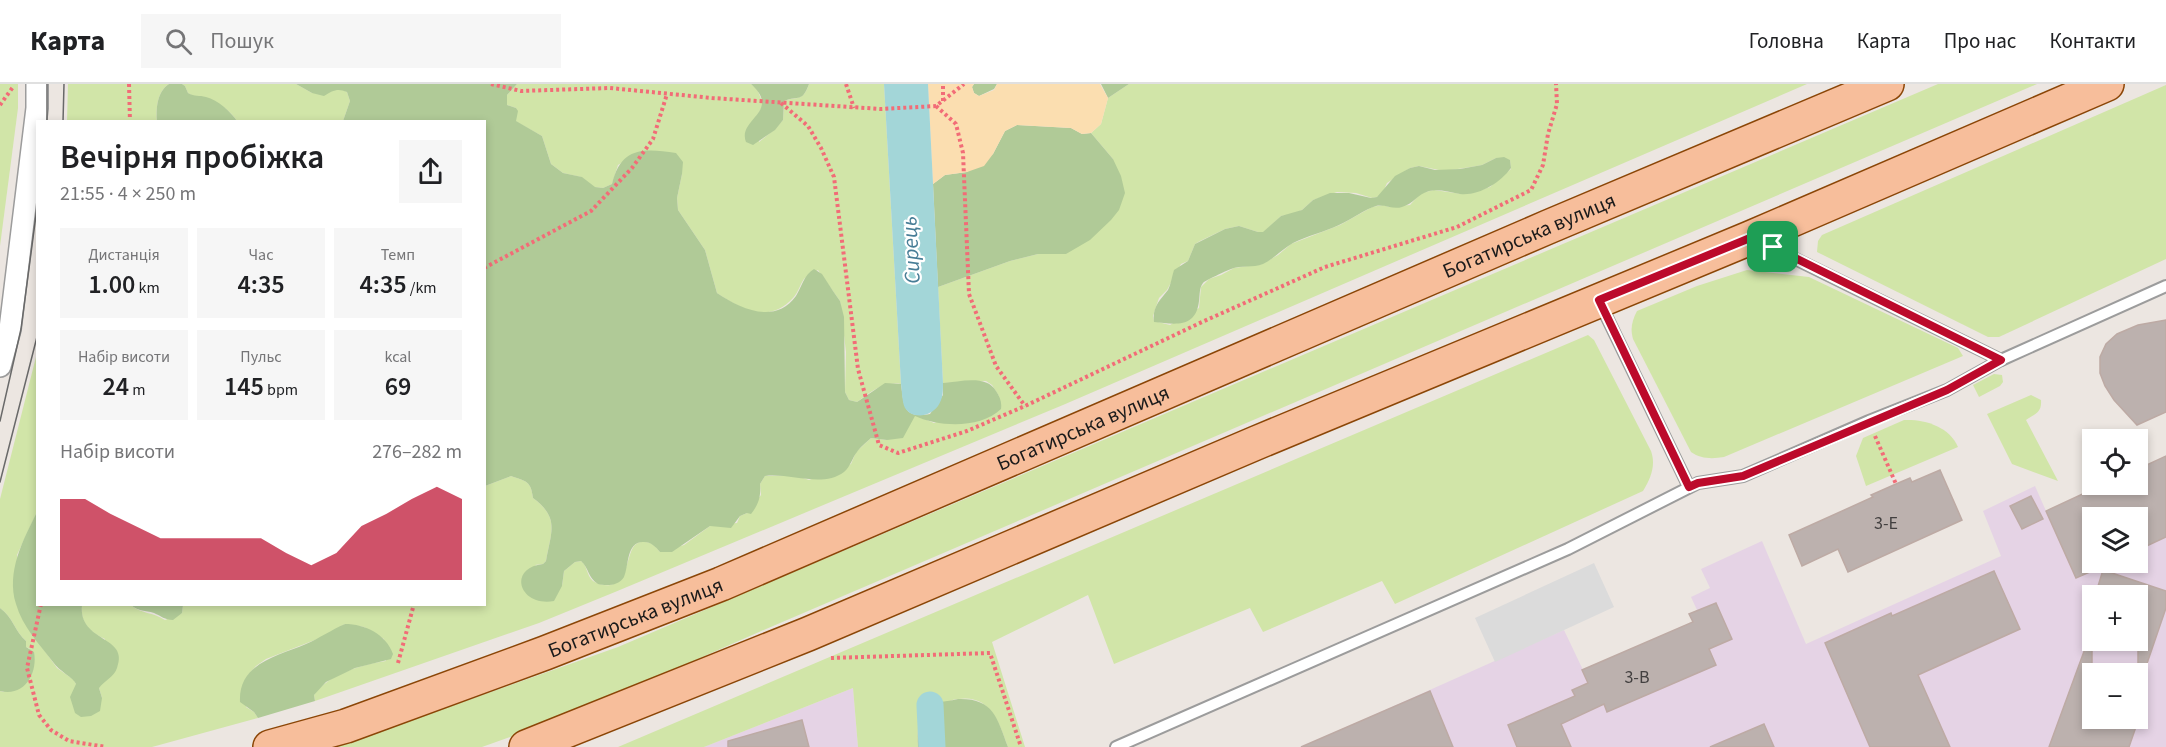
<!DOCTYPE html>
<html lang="uk">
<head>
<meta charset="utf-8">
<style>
  :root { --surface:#fff; --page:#f6f6f6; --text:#202124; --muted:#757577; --line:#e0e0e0; --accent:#bc0a2b }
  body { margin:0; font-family:"Source Sans 3",sans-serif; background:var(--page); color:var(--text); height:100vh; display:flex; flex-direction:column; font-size:22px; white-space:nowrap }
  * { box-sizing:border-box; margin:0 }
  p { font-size:20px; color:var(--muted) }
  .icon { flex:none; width:33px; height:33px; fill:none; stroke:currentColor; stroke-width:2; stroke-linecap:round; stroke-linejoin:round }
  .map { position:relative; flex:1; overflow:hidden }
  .sheet { position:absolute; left:36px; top:36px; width:450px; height:486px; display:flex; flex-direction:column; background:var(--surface); border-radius:0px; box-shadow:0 3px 9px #0003 }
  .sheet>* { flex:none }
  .controls { position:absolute; left:2082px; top:345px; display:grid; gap:12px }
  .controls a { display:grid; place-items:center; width:66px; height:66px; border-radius:0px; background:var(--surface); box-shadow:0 3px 9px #0003; font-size:30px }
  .pin { position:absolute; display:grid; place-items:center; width:51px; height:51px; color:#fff; margin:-26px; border-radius:12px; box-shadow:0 3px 9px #0006 }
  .round { display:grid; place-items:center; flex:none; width:63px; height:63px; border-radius:0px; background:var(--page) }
  .summary { display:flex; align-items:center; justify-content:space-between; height:102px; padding:0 24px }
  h1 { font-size:33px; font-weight:600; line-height:45px }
  .stats { display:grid; grid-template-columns:repeat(3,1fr); gap:9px; height:102px; padding:6px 24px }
  .stats div { display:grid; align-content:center; border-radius:0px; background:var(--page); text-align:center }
  .stats b { font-size:26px; font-weight:600 }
  .stats small { font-size:16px; font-weight:400 }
  .stats p { font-size:16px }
  .chart { height:168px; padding:12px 24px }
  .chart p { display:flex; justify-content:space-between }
  .chart svg { width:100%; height:108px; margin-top:6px; fill:var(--accent); opacity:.7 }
  header { display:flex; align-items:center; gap:36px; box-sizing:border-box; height:84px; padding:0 30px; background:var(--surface); border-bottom:2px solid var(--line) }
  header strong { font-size:28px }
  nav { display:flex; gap:33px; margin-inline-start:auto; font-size:21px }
  .search { width:420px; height:54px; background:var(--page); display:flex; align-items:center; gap:15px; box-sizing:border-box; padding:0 21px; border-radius:0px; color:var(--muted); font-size:22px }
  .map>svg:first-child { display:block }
  .industrial { fill:#e5d3e5; fill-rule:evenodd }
  .grass { fill:#d1e5a8; fill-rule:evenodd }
  .forest { fill:#b0ca97 }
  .sand { fill:#fbdeb0 }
  .parking { fill:#dbdbdb }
  .water { fill:#a3d6d8 }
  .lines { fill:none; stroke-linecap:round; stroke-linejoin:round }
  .canal { stroke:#a3d6d8; stroke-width:27 }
  .building { fill:#bcb1ae; stroke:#bdaaa4; stroke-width:1.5 }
  .lane-casing { stroke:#9c9c9c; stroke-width:14 }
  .street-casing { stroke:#9c9c9c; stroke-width:24 }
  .primary-casing { stroke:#8b4607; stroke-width:36 }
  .path { stroke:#f26c77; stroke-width:4; stroke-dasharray:3 3; stroke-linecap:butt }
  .lane { stroke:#fff; stroke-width:10 }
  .street { stroke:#fff; stroke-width:21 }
  .primary { stroke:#f7be9b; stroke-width:33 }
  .tram { stroke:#696969; stroke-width:1.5 }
  .route-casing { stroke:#fff; stroke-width:12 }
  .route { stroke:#bc0a2b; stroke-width:8 }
  .labels { text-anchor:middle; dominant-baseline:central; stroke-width:4.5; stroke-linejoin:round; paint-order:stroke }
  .number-label { font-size:18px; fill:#434040 }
  .street-label { font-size:21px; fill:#1b1b1b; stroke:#fff }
  .water-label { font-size:22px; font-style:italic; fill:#477d96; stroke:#fff }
</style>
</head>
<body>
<header>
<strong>Карта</strong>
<div class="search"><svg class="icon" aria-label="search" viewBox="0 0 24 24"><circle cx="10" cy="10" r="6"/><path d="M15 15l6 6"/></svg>Пошук</div>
<nav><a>Головна</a><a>Карта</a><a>Про нас</a><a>Контакти</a></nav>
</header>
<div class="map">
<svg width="2166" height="663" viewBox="0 0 2166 663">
  <rect width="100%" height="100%" fill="#ece6e1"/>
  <g class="industrial">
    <path d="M2166 372V663H1302L1564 546 1583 586 1693 538 1690 530 1697 526 1691 513 1710 504 1701 485 1762 457 1806 560 2001 472 1983 427 2035 402 2046 427 2104 401 2138 400V385ZM2092 434H2138V478H2092ZM2092 512H2138V556H2092ZM2092 590H2138V634H2092Z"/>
    <polygon points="853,604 858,663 704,663"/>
  </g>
  <g class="grass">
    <polygon points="0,0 18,0 18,24 0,162"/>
    <path d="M68 0H169C157 8 156 24 157 37L67 38Z"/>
    <path d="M182 0H296L312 9 341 5 347 8 350 17 343 37H237C222 14 207 21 188 9L185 2Z"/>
    <path d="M517 0H751L757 5 762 17V23L757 32 759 58 774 46 783 36 784 17C797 12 803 18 809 0H884L901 300C884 297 870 308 857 318L849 316 845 308 846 268 840 217 818 186C814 188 809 191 805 194 800 199 799 208 793 214 770 240 741 226 717 209L705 166 678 126 677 114 682 90 652 68H641L618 81 612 100 603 104 594 103 581 93 563 89 551 80 542 52 515 37 517 27 516 24 507 21V11Z"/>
    <path d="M1129 0H1807L1063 321 615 508 539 539 315 617 314 611C327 591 363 580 386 577L384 555 364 543 345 540 320 554 266 575 256 582 248 591 246 623 254 628 258 634 152 663H0V607L4 608 30 565 26 563V557C15 548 13 533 0 524V415L37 269V428L17 471 27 542 57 584 74 596 76 600 102 614 99 604 105 555C89 548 80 539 82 521H131C141 530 153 528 165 536L182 529 183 521 484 520 485 402 511 392C526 397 531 397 533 414 560 434 551 448 546 477L543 480 535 481 562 502 564 487 575 478 581 477C588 482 586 491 593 497 598 500 605 502 610 501 634 496 623 455 645 458 652 458 656 463 660 468L684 461 710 442 737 439 740 432 747 429 761 411 760 400 765 392H797L809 396 851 380 856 368 871 354 887 356 915 331 934 339 999 312 992 301 986 297 943 299 938 203 1010 177 1038 170H1066L1113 75 1091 49 1101 40 1108 14ZM1496 74 1510 76 1511 85 1490 103 1472 109 1462 110 1434 106 1421 109 1410 121 1389 123 1383 121 1372 123 1340 141 1291 160 1278 171 1262 180 1234 184 1221 191 1209 195 1201 203 1199 224 1170 241 1154 237 1153 232 1159 214 1167 206 1181 180 1188 177 1195 160 1200 157 1225 145 1239 142 1258 148H1264L1281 132 1293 130 1302 126 1313 116 1337 108 1356 109 1372 114 1377 113 1382 110 1387 99 1410 84 1419 82 1444 87 1471 83 1482 81Z"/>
    <polygon points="1938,0 2037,0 759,548 566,633 482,663 331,663 353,657 618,563"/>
    <polygon points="2166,1 2166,175 1999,253 1988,253 1817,168 1818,157 1822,151"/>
    <path d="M1747 186 1809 193 1958 264 1963 272 1724 373C1712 375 1701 375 1691 368L1633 255C1630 244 1632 237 1637 227L1697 202Z"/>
    <path d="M1588 251 1594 256 1651 367C1656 381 1651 394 1643 407L1395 520 1382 497 1263 548 1250 524 1114 580 1088 511 992 558 1025 663H1008C999 638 990 610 958 615 953 615 949 618 944 619 938 620 932 619 925 621 918 632 917 649 918 663H858L853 604 704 663H618Z"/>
    <polygon points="1994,290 2002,291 2003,298 2000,302 1979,313 1973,301"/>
    <path d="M2031 311 2041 316C2042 329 2035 330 2026 336L2058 397 2012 380 1987 330Z"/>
    <path d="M1904 336C1924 335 1949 342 1958 363L1866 402 1856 372 1863 354Z"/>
  </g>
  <g class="forest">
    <path d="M169 0H182L185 2 188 9C195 13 199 11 206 13 218 16 231 28 237 37H157C156 24 157 8 169 0Z"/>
    <path d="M296 0H517L507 11V21L516 24 518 27 516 37 542 52 551 80 563 89 582 93 595 103 603 104 612 100C621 63 643 64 676 69L683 78 682 90 677 114 678 126 705 166 717 209C741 225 775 241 796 212 802 202 804 191 814 185L822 190 833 207 840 217 844 233 845 308 849 316 857 318 885 299 901 300C904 322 903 335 930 330L943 311V299C960 298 986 290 996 307 1000 313 1002 318 1001 325 980 345 939 343 915 332L903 354 887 356 871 354C866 359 860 363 857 368 852 374 851 382 844 388 823 404 791 389 765 392L760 400C761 412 759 420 751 430L747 429 740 432 731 444 710 442 672 468H660C656 463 651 458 644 458 626 457 629 482 624 493 619 502 606 502 598 500 588 494 589 484 581 477L575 478 564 487 562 502 554 517C519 523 507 484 543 480L546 477C551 448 560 434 533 414 531 397 526 397 511 392L485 402 484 38 343 37 350 17 347 8C338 4 333 6 324 12L312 9Z"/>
    <path d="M751 0H809C802 19 799 11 784 17L783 36 775 46 753 61 746 58C737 35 782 28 751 0Z"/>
    <polygon points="974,0 997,0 994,5 979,12 974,9 972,3"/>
    <polygon points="1101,0 1129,0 1108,14"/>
    <polygon points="1017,41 1071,44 1082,50 1091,49 1113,75 1121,92 1125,109 1119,126 1111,136 1090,156 1066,170 1038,170 1010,177 938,203 933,100 945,91 967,88 993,70 1005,47"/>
    <path d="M1504 73 1510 76 1511 84C1500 99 1479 112 1460 110 1449 108 1439 105 1429 107 1418 110 1413 120 1402 123 1393 126 1385 120 1376 122 1365 125 1351 136 1339 141 1324 148 1307 152 1293 159 1282 165 1274 175 1263 180 1253 184 1241 181 1231 185 1226 187 1206 196 1203 199 1199 204 1200 211 1199 217 1196 245 1174 240 1154 238 1152 223 1160 216 1168 206 1171 200 1172 192 1174 186L1188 177 1195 160 1225 145 1239 142 1258 148H1263L1281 132 1302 126 1313 116 1330 109H1349L1371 114 1377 113 1395 92 1410 84 1419 82 1435 86 1460 85 1482 81 1496 74Z"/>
    <path d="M37 428 38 520 82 521C78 559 130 551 117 584 114 593 104 597 99 604L102 614 100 627 91 632 81 633 75 629 70 613 76 600C74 594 59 587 53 578 40 561 22 542 16 520 6 488 23 456 37 428Z"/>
    <path d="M131 521H183L182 529 173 536C165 536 161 532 154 529 145 526 139 528 131 521Z"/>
    <path d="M0 524C13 533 15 548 26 557V563L34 568C38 590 24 613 0 607Z"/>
    <path d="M345 540C365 540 386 550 393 570L391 575 355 584 326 598 314 611 315 617 258 634 254 628 240 618C238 579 278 572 306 560 320 554 331 546 345 540Z"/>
    <path d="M958 615C993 614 997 633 1008 663H918C917 649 918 632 925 620 937 618 946 618 958 615Z"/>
  </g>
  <polygon class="sand" points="928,0 974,0 972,3 974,9 979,12 994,6 997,0 1100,0 1108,14 1101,40 1091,49 1082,50 1071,44 1017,41 1005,47 993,70 984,82 967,88 945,91 933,100"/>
  <polygon class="parking" points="1594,479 1614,523 1495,578 1475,534"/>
  <path class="water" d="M884 0H928L943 299C943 307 943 315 938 322 931 332 913 336 905 324 902 318 902 307 901 300Z"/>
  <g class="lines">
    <polyline class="canal" points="930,621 932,663"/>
  </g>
  <g class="building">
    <polygon points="2166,236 2166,328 2137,341 2114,316 2105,302 2100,289 2100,273 2106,260 2117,250 2138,241"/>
    <polygon points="2166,372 2166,453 2138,466 2138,434 2092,434 2092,487 2076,494 2046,427 2104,400 2138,400 2138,385"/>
    <polygon points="1940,386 1962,436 1848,488 1838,465 1802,482 1789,451 1873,413 1871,411 1896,400 1910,394 1912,398"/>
    <polygon points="2031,412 2043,435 2022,445 2010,422"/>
    <polygon points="2103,486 2166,507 2166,524 2141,597 2138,596 2138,512 2095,512"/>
    <polygon points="1994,487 2020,545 1918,591 1950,663 1870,663 1825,559 1891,529 1892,532"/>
    <polygon points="1716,519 1732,555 1709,565 1716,581 1607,628 1604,620 1561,640 1571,663 1517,663 1508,641 1575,612 1572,606 1588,599 1582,586 1693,538 1689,530"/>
    <polygon points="2090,551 2092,552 2092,634 2139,634 2129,663 2049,663"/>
    <polygon points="1430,607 1453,663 1301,663"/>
    <polygon points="802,636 809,663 728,663 728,657"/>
    <polygon points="1764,640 1774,663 1710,663"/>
  </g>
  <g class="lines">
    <g class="lane-casing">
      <g id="lane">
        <polyline points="1759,157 2001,276"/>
        <polyline points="1600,219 1689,403"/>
        <polyline points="1116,663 1568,465 1698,399 1743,392 1869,337 1947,306 2001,276 2166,202"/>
      </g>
    </g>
    <g class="street-casing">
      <polyline id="street" points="0,282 10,245 37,24 37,0"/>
    </g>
    <g class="primary-casing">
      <g id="primary">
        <path id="s1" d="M270 663 346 642 545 569 721 500 1548 143 1887 0"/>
        <polyline points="526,663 808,550 1256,359 1750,154 2107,0"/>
      </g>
    </g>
    <g class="path">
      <polyline points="129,0 130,38"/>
      <polyline points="491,0 521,7 610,4 712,14 881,25 936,22 964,0"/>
      <polyline points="846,0 854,24"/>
      <polyline points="943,17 943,0"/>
      <polyline points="781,19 808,42 821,64 834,93 858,285 879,361 898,369 967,347 1025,322 1202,238 1325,183 1457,143 1531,106 1543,81 1548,50 1557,20 1556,0"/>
      <polyline points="0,21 13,3"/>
      <polyline points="936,22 956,40 963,69 969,210 996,282 1025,322"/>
      <polyline points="484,184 591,127 632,84 653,55 667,10"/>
      <polyline points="1875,352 1896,400"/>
      <polyline points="41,520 27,584 39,631 51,646 69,657 106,663"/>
      <polyline points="831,574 990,569 1021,663"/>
      <polyline points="398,579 414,520"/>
    </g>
    <use href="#lane" class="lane"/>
    <use href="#street" class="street"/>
    <use href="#primary" class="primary"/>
    <g class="tram">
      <polyline points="47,38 47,0"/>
      <polyline points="63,38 64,0"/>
      <polyline points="0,337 21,245 38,116"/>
      <polyline points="0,398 38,249"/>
    </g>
  </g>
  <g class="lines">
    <g class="route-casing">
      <polygon id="route" points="1750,154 1773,163 2001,276 1947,306 1743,392 1698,399 1689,403 1599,216"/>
    </g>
    <use href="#route" class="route"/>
  </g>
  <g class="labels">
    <g class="number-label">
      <text x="1886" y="439">3-Е</text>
      <text x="1637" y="593">3-В</text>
    </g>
    <g class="street-label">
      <text stroke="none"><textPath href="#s1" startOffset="1360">Богатирська вулиця</textPath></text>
      <text stroke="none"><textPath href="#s1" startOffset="874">Богатирська вулиця</textPath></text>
      <text stroke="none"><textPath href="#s1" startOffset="388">Богатирська вулиця</textPath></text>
    </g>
    <g class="water-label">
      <text transform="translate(911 166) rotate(-93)">Сирець</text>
    </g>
  </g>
</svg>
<div class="controls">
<a><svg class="icon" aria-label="locate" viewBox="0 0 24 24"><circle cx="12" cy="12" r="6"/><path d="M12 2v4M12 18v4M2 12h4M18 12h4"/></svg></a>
<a><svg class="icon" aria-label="layers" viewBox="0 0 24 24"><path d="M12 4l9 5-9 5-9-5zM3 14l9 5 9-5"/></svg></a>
<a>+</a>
<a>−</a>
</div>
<div class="pin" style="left:1773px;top:163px;background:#1e9e55"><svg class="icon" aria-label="arrive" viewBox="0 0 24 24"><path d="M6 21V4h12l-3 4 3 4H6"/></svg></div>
<section class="sheet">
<div class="summary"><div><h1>Вечірня пробіжка</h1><p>21:55 · 4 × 250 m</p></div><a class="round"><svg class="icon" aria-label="share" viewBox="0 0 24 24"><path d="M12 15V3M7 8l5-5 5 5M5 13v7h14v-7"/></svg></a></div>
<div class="stats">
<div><p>Дистанція</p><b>1.00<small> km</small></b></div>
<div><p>Час</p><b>4:35</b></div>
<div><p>Темп</p><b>4:35<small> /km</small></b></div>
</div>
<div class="stats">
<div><p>Набір висоти</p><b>24<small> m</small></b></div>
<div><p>Пульс</p><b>145<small> bpm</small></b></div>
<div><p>kcal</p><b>69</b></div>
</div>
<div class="chart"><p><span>Набір висоти</span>276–282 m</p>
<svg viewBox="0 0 160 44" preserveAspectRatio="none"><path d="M0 44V11L10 11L20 17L30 22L40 27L50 27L60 27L70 27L80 27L90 33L100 38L110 33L120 22L130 17L140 11L150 6L160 11V44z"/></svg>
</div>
</section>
</div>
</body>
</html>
